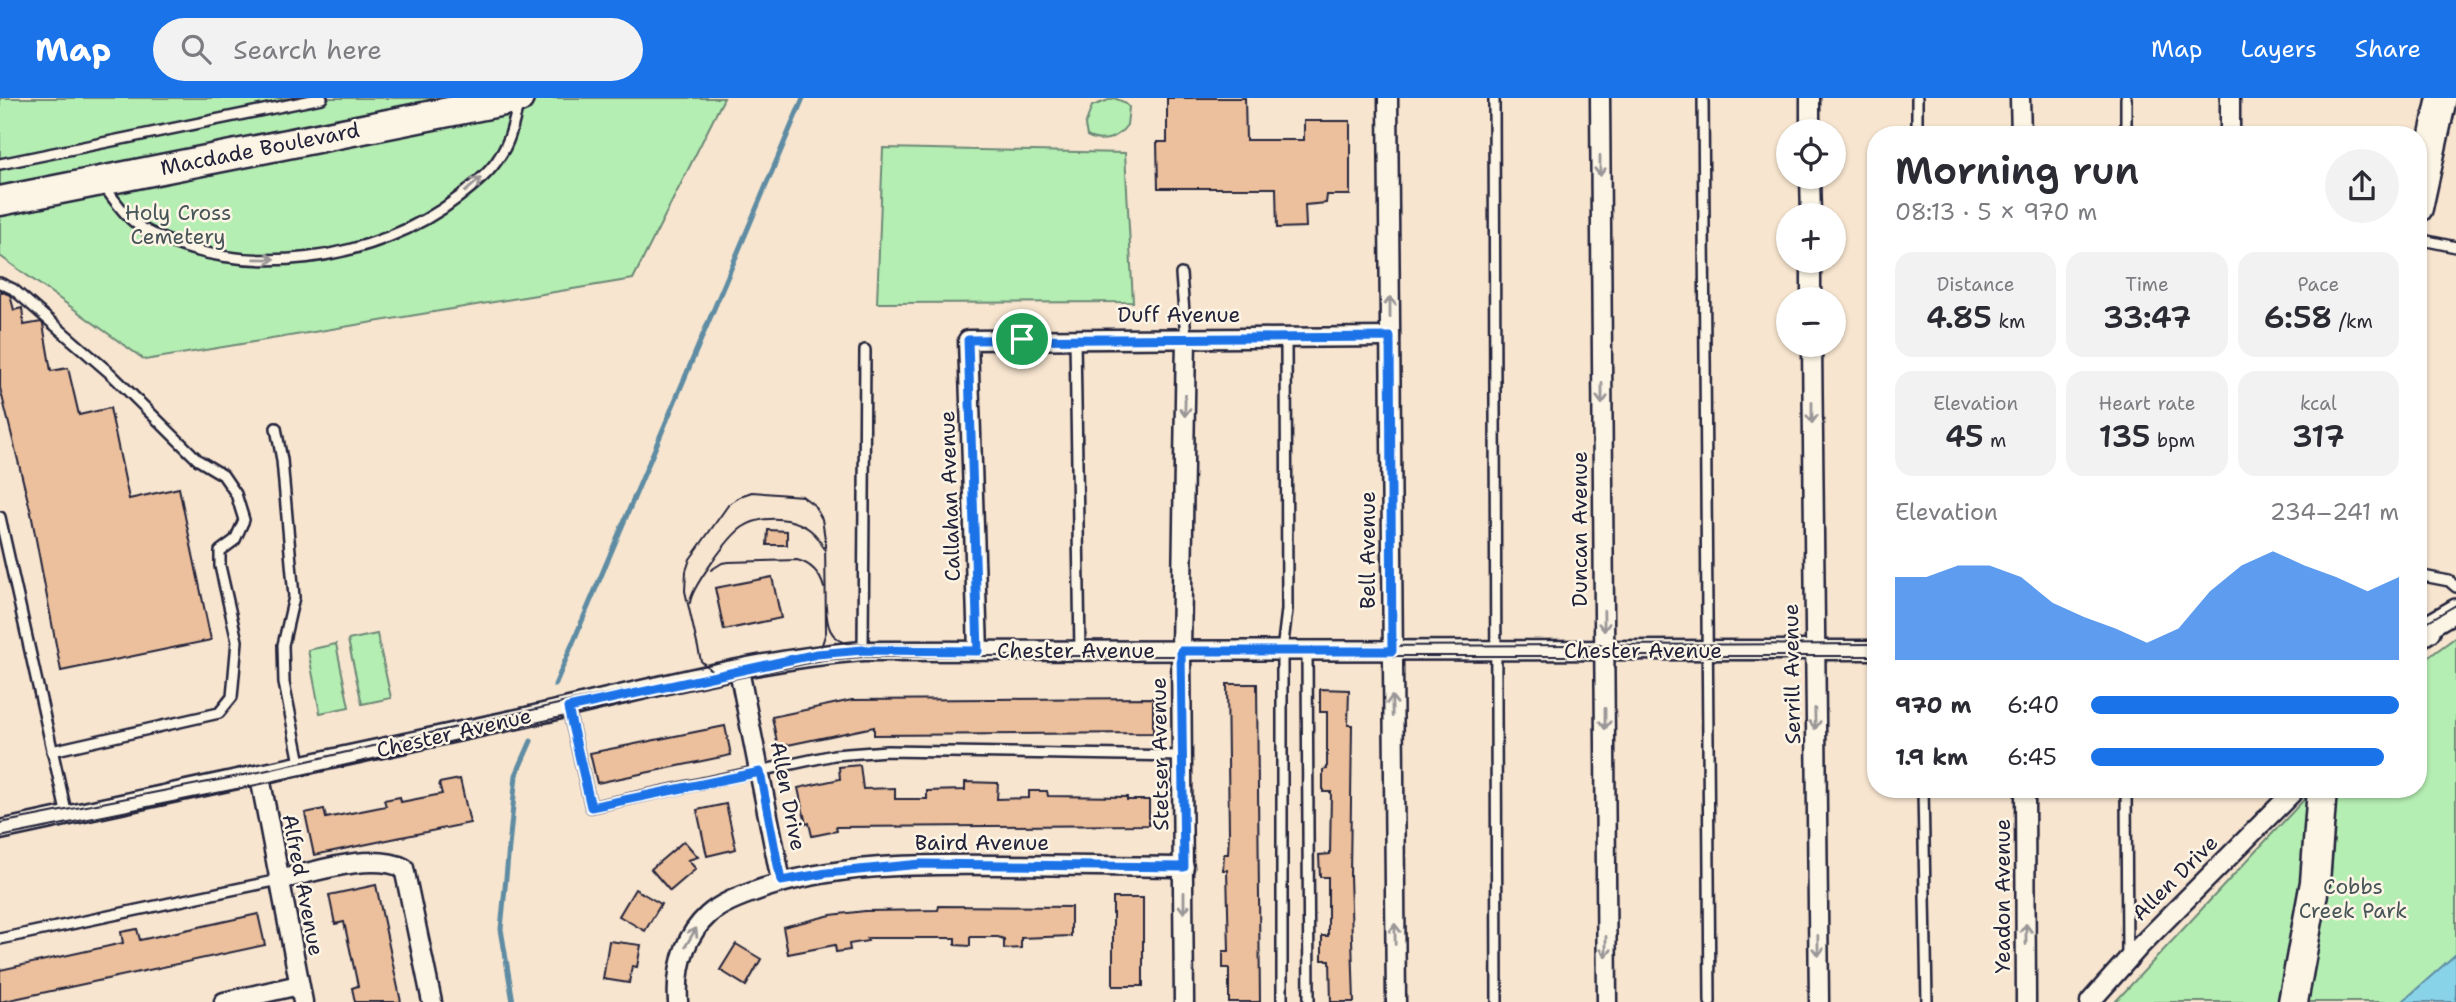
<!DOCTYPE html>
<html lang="en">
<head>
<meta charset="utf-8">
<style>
  :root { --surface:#fff; --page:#f2f2f3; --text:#2b2b33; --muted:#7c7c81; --accent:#1a73e8 }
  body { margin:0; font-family:"Shantell Sans",sans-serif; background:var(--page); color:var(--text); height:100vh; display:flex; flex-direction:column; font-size:26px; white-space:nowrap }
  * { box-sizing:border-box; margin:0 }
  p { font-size:23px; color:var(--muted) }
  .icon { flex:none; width:38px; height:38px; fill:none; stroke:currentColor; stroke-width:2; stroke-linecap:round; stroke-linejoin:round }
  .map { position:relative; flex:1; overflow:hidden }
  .drawer { position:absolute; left:1867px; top:28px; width:560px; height:672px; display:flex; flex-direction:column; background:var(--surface); border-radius:28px; box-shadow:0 2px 5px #0004 }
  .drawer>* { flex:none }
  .controls { position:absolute; left:1776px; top:21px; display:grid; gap:14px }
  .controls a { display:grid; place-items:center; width:70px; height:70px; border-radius:50%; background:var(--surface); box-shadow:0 2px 5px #0004; font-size:35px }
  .pin { position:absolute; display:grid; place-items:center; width:60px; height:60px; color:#fff; margin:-30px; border:4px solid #fff; border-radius:50%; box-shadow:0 2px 7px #0007 }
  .round { display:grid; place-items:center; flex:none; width:74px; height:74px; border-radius:37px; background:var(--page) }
  .overview { display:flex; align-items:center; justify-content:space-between; height:119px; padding:0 28px }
  h1 { font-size:38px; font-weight:600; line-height:52px }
  .stats { display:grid; grid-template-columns:repeat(3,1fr); gap:10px; height:119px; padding:7px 28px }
  .stats div { display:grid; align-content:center; border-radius:18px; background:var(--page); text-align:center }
  .stats b { font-size:30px; font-weight:600 }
  .stats small { font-size:19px; font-weight:400 }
  .stats p { font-size:19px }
  .chart { height:196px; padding:14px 28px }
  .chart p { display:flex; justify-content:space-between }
  .chart svg { width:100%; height:126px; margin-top:7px; fill:var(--accent); opacity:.7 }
  ul { padding:0 28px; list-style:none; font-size:23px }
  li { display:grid; grid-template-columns:112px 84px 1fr; align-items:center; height:52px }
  li i { height:18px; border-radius:9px; background:var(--accent) }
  header { display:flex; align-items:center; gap:42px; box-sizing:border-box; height:98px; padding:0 35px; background:var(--accent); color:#fff }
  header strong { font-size:33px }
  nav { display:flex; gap:38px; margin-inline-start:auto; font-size:24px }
  .search { width:490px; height:63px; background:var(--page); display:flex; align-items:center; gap:18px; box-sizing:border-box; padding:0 24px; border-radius:38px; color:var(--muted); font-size:26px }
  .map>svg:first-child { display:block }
  .green { fill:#b5eeb2; stroke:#6c8876; stroke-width:2 }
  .water { fill:#88d3e8; stroke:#5f8ca3; stroke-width:2 }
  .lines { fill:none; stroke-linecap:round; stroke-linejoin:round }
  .stream { stroke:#5f8ca3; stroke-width:5 }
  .building { fill:#ecc09c; stroke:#22223b; stroke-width:2 }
  .service-casing { stroke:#22223b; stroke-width:14 }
  .minor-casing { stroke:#22223b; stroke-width:23 }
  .tertiary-casing { stroke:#22223b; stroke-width:26 }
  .primary-casing { stroke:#22223b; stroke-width:33 }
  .service { stroke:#fcf5e5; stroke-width:9 }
  .minor { stroke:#fcf5e5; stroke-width:18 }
  .tertiary { stroke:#fcf5e5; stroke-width:21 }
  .primary { stroke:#fcf5e5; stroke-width:28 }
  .tram { stroke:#22223b; stroke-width:2 }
  .oneway { stroke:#9a9698 }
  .route-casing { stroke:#fff; stroke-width:14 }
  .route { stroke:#1a73e8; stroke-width:9 }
  .labels { text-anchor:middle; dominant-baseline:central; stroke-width:5; stroke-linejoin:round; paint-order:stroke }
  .street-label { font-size:21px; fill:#22223b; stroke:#fcf5e5 }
  .park-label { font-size:21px; fill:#475559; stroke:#fcf5e5 }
</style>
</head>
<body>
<header>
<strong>Map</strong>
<div class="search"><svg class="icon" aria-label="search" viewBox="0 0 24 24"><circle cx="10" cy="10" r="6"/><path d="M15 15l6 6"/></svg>Search here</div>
<nav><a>Map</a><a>Layers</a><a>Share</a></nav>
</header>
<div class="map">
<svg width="2456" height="904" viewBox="0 0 2456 904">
  <rect width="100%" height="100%" fill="#f7e5cf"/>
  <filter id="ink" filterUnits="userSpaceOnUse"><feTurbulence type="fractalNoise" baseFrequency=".0143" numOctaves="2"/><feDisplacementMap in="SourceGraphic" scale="14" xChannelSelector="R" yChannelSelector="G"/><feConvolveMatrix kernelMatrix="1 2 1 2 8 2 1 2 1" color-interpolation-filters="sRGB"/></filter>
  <g filter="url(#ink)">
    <g class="green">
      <polygon points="0,0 724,0 633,181 145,262 0,158"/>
      <path d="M1114 0 1124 4 1129 9 1127 27C1117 41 1102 46 1087 38L1085 27 1092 8Z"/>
      <polygon points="883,50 1125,55 1133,204 877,205"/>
      <polygon points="377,536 391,600 362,606 348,542"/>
      <polygon points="2456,539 2456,904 2115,904 2314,691 2418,691 2419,566"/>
      <polygon points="336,546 349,609 320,615 308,552"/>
    </g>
    <polygon class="water" points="2456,856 2456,904 2402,904"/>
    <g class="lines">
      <g class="stream">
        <polyline points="555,587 803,0"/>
        <polyline points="513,904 501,831 516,677 531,643"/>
      </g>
    </g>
    <g class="building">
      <polygon points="1167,0 1245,0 1246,42 1304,42 1304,23 1350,23 1350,97 1327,97 1326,105 1305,107 1306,129 1277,130 1276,90 1158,90 1157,44 1167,44"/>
      <polygon points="0,193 10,197 14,212 22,210 24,227 41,224 43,226 51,273 68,270 79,317 110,310 129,401 179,390 211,542 61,573 31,415 0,290"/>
      <polygon points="768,432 787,433 787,447 767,447"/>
      <polygon points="772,479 781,520 724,532 715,490"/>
      <polygon points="1227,586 1257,586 1260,904 1229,904 1229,870 1223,870 1223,853 1229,853 1227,772 1223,772 1224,756 1228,756 1229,735"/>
      <polygon points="1320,591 1349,592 1348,627 1352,627 1350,778 1354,904 1331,904 1330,862 1322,862 1322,838 1328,838 1328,779 1320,779 1319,757 1330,756 1331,694 1323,694 1323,672 1327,671 1327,614 1320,614"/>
      <polygon points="1153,600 1153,635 874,637 874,629 778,649 772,619 852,602"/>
      <polygon points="725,628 731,657 597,685 590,655"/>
      <polygon points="860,667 863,691 895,690 895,701 927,701 927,693 965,692 965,684 998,685 997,701 1029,700 1029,693 1047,693 1048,698 1127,699 1127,702 1149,702 1149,727 836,729 837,733 812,738 809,725 806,726 798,690 840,681 839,669"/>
      <polygon points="460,681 470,725 314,757 305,715 324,711 326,720 386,708 384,702 400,699 401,704 442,696 439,685"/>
      <polygon points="726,706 736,751 707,758 697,712"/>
      <polygon points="684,743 698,759 688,762 696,771 670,793 651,771"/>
      <polygon points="376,787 401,904 355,904 352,890 358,888 344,824 335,826 329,797"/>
      <polygon points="635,791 661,806 645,833 619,818"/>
      <rect x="1113" y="800" width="30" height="88"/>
      <polygon points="939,808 1071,809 1071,838 1021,840 1021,850 1004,851 1004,841 998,839 970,839 970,848 955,847 955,840 867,840 868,843 849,846 850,852 836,854 835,847 788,856 783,829 831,817 865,813 938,812"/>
      <polygon points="258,816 265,847 0,904 0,872 123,845 121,834 137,831 140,842"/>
      <polygon points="609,843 641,847 637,869 632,868 629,885 603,881"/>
      <polygon points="736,846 761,861 746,888 720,872"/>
    </g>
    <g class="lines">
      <g class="service-casing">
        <g id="service">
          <polyline points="1494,0 1497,904"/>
          <polyline points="1703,0 1710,904"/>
          <polyline points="1917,0 1917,37"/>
          <polyline points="2126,0 2126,37"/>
          <polyline points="0,66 322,0"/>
          <path d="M103 87C116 104 128 123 147 133 241 184 376 164 459 99 474 87 490 75 500 58 511 42 514 22 519 3"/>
          <polyline points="2418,141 2456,149"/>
          <polyline points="1181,176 1186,240"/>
          <polyline points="0,185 13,191 111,276 198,362 223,377 236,396 244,422 235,442 220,453 220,468 237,543 232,599 219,615 52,653"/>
          <polyline points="1075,241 1080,554"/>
          <polyline points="276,330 282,362 294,499 283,547 284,585 301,670"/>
          <polyline points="0,419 67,718"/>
          <polyline points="2418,477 2449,483 2456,489"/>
          <polyline points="863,553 865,252"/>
          <polyline points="1307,554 1309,904"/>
          <polyline points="568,610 591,709 834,657 887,653 1183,658"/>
          <polyline points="1923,691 1927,904"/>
          <polyline points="2126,691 2127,860"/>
          <polyline points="0,841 279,782"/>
          <polyline points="1282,904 1282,553 1287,512 1286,240"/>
        </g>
      </g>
      <g class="minor-casing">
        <g id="minor">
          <polyline points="1388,0 1396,904"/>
          <polyline points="1600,0 1607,904"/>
          <polyline points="1810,0 1810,33"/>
          <polyline points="2020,0 2021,37"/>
          <polyline points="2230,0 2230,37"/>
          <polyline points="1810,79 1811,117"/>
          <polyline points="1811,163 1811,201"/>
          <polyline points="1812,247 1819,904"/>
          <polyline points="978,553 968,242 1390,239"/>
          <polyline points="739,572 781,783"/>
          <polyline points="260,679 303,904"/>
          <polyline points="2025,691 2026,904"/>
          <path d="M0 732C174 696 348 659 522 620 633 595 750 562 863 553L1876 552"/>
          <path d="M279 782C314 774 371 754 404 770L432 904"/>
          <polyline points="224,904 299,887"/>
          <path d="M678 904C676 871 683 840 708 817 720 806 736 800 750 795 830 765 919 766 1003 767 1064 768 1124 768 1184 769"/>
          <polyline points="1184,904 1181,553 1186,240"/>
          <polyline points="2090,904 2138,850 2296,691"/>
        </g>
      </g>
      <g class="tertiary-casing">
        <polyline id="tertiary" points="2418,534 2456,512"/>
      </g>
      <g class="primary-casing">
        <g id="primary">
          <polyline points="0,103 519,0"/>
          <polyline points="2418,110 2442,0"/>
          <polyline points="2418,536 2426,531"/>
          <polyline points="2293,904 2315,784 2322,691"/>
        </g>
      </g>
      <use href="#service" class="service"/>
      <use href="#minor" class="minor"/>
      <use href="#tertiary" class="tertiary"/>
      <use href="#primary" class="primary"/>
      <g class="tram">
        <path d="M711 472 722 465 729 464 797 462C812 466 820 475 824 490"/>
        <path d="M690 505C691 490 730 437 743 429 768 413 813 420 823 450"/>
        <path d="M826 509C827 527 829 540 848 546L953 548"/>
        <polyline points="2418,529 2456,507"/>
        <polyline points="1352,548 1876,546"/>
        <polyline points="729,581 714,575 701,563 685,493 686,473 690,461 729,406 743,397 752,394 802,398 814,407 822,421 825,441 826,534 820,553 806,564"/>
        <polyline points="0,725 259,674 567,604 695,579"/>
        <polyline points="0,739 261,686 709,586 823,562 863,559 978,558 1876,558"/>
      </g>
    </g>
    <defs><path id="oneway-shaft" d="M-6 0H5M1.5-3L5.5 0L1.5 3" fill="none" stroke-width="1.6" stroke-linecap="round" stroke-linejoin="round" transform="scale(1.75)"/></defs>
    <g class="oneway">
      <use href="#oneway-shaft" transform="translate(1600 68) rotate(90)"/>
      <use href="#oneway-shaft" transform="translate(473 87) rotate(-41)"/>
      <use href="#oneway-shaft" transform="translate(264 161) rotate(1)"/>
      <use href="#oneway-shaft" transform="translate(1390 209) rotate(-90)"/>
      <use href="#oneway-shaft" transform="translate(1602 296) rotate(90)"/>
      <use href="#oneway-shaft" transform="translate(1185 308) rotate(91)"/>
      <use href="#oneway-shaft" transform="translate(1812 315) rotate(90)"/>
      <use href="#oneway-shaft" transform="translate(1604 523) rotate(89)"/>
      <use href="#oneway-shaft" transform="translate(1392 608) rotate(-91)"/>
      <use href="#oneway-shaft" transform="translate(1605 621) rotate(90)"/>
      <use href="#oneway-shaft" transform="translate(1815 621) rotate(89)"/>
      <use href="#oneway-shaft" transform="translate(1184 805) rotate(90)"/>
      <use href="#oneway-shaft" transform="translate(1395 836) rotate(-91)"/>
      <use href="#oneway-shaft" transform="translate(2026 836) rotate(-90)"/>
      <use href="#oneway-shaft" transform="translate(691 839) rotate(-59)"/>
      <use href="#oneway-shaft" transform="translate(1818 848) rotate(89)"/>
      <use href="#oneway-shaft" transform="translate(1606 849) rotate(90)"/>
    </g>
  </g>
  <g class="lines" filter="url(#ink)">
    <g class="route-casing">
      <polygon id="route" points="1390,239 1392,553 1181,553 1184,769 921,766 827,775 781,783 760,674 591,709 568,610 817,556 863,552 978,553 968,242"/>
    </g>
    <use href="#route" class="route"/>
  </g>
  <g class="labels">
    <g class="street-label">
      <text transform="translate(260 51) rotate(-11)">Macdade Boulevard</text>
      <text x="1179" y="217">Duff Avenue</text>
      <text transform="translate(950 398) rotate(-92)">Callahan Avenue</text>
      <text transform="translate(1580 431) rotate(-90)">Duncan Avenue</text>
      <text transform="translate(1368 452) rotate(-90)">Bell Avenue</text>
      <text x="1076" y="553">Chester Avenue</text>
      <text x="1643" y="553">Chester Avenue</text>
      <text transform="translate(1792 576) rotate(-91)">Serrill Avenue</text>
      <text transform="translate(454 635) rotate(-13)">Chester Avenue</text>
      <text transform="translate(1160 656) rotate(-91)">Stetser Avenue</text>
      <text transform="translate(788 698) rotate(79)">Allen Drive</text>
      <text x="982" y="745">Baird Avenue</text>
      <text transform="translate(2175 780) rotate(-45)">Allen Drive</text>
      <text transform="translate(303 787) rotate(79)">Alfred Avenue</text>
      <text transform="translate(2003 798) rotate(-90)">Yeadon Avenue</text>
    </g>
    <g class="park-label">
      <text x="178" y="115">Holy Cross<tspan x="178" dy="24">Cemetery</tspan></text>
      <text x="2353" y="789">Cobbs<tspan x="2353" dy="24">Creek Park</tspan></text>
    </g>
  </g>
</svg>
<div class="controls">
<a><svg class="icon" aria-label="locate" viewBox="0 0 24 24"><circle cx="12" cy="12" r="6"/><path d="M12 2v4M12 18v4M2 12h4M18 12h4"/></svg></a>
<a>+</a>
<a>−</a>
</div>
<div class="pin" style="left:1022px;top:241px;background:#1e9e55"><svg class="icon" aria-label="arrive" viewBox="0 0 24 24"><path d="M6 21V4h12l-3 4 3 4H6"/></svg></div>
<section class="drawer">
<div class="overview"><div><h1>Morning run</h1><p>08:13 · 5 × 970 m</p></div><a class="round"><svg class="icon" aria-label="share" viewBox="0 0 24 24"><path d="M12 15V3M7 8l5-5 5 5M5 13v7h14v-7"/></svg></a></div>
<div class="stats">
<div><p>Distance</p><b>4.85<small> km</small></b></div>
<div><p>Time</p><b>33:47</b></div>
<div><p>Pace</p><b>6:58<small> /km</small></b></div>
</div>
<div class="stats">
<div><p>Elevation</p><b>45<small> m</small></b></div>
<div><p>Heart rate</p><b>135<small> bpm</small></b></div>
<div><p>kcal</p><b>317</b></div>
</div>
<div class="chart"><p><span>Elevation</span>234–241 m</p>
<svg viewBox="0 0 160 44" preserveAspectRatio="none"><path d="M0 44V15L10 15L20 11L30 11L40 15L50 24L60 29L70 33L80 38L90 33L100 20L110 11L120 6L130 11L140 15L150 20L160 15V44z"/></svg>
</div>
<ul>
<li><b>970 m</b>6:40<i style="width:100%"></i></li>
<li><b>1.9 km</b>6:45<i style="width:95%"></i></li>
</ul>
</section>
</div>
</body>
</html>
